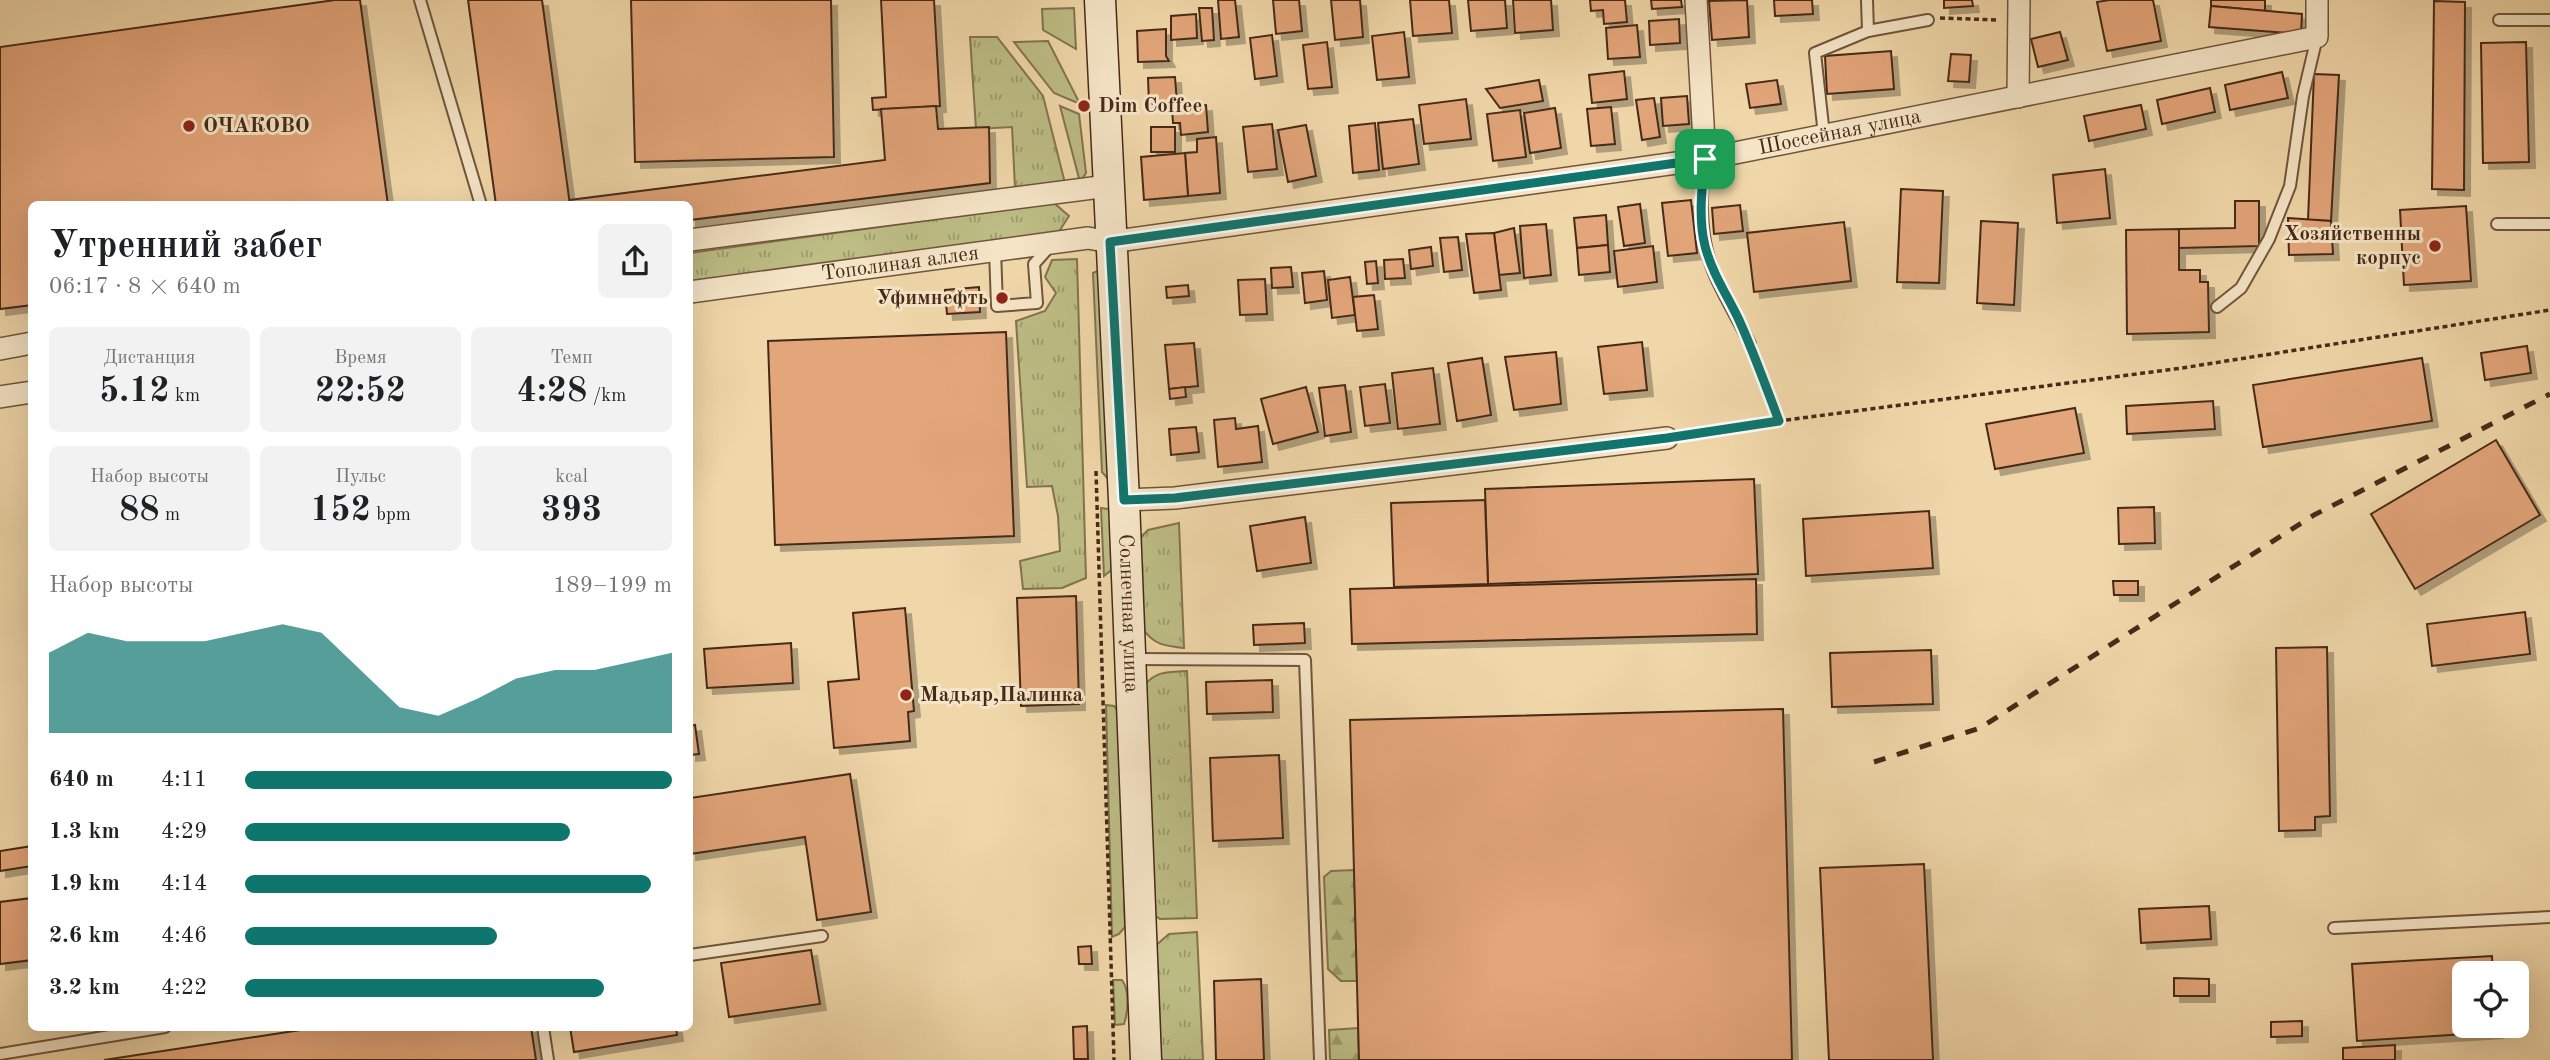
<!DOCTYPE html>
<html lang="ru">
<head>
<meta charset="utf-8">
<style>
  :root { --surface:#fff; --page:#f2f2f2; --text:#202124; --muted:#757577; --accent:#0f766e }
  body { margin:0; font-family:"Old Standard TT",serif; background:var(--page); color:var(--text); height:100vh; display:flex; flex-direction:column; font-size:26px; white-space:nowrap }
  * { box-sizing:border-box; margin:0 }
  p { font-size:23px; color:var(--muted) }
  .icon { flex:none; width:38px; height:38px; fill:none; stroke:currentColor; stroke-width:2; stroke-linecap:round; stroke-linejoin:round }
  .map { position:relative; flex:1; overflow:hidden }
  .panel { position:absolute; left:28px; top:201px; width:665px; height:830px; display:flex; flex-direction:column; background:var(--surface); border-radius:10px; box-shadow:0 7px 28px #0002 }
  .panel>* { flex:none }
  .tools { position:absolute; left:2452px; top:961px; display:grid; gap:14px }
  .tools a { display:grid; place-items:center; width:77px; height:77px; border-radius:10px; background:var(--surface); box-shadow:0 7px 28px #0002; font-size:35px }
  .pin { position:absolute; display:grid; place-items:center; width:60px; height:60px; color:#fff; margin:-30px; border-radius:14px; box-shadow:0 4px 10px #0006 }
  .round { display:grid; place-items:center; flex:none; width:74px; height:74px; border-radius:10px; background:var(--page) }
  .summary { display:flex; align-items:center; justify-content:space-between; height:119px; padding:0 21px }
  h1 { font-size:38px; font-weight:700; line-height:52px }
  .metrics { display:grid; grid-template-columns:repeat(3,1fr); gap:10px; height:119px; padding:7px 21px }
  .metrics div { display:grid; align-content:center; border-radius:10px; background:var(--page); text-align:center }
  .metrics b { font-size:35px; font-weight:700 }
  .metrics small { font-size:19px; font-weight:400 }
  .metrics p { font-size:19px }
  .chart { height:196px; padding:14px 21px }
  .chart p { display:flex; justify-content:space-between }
  .chart svg { width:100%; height:126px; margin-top:7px; fill:var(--accent); opacity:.7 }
  ul { padding:0 21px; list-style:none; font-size:23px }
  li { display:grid; grid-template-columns:112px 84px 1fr; align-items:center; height:52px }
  li i { height:18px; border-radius:9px; background:var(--accent) }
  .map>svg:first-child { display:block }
  .grass { fill:#bdbd85; stroke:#82744e; stroke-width:2 }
  .forest { fill:url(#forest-firs); stroke:#82744e; stroke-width:2 }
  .park { fill:url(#park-tufts); stroke:#82744e; stroke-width:2 }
  .building { fill:#e3a57a; stroke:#462a18; stroke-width:2; filter:url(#shadow) }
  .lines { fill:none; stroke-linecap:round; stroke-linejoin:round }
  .lane-casing { stroke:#70553c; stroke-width:14 }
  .street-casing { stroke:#70553c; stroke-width:24 }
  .secondary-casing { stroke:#462a18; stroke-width:33 }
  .path { stroke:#462a18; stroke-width:3.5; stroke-dasharray:5 3.5; stroke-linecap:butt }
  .lane { stroke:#f5e5c7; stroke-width:10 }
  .street { stroke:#f5e5c7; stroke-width:21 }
  .secondary { stroke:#f5e5c7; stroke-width:30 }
  .rail { stroke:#462a18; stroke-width:5; stroke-dasharray:12 12; stroke-linecap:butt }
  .route-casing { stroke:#fff; stroke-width:14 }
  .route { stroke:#0f766e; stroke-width:9 }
  .poi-dot { fill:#8f2418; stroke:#f5e5c7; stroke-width:2.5 }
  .labels { text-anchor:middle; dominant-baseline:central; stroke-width:6; stroke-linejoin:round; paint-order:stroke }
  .poi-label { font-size:21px; font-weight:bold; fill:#462a18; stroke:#f5e5c7; text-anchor:start }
  .street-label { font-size:21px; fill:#462a18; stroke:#f5e5c7 }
</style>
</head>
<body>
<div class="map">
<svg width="2550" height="1060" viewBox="0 0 2550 1060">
  <defs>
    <pattern id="forest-firs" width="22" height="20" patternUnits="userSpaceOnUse" patternTransform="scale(1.75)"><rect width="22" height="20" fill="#bdbd85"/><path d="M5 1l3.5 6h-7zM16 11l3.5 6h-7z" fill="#9b9a6c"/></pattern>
    <pattern id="park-tufts" width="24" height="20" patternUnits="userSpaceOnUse" patternTransform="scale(1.75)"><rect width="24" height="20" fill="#bdbd85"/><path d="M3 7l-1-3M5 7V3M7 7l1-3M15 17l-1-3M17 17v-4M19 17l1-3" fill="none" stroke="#9b9a6c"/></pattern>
    <filter id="shadow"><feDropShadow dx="6" dy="6" stdDeviation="0" flood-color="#0004"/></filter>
  </defs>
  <rect width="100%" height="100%" fill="#f0d7a9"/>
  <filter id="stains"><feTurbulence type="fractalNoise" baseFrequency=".00286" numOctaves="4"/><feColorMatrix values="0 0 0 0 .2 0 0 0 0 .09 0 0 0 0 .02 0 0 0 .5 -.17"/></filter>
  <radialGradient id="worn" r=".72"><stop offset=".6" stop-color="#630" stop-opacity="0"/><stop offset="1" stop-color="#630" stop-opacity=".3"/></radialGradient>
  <g class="grass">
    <polygon points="1074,8 1076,49 1043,30 1042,9"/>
    <polygon points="1048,41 1080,104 1054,93 1014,42"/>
    <polygon points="1060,106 1079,114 1086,173 1080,182"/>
    <polygon points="1100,270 1109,480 1102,472 1093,273"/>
    <polygon points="1101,508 1108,509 1114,516 1114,568 1104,576"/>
    <polygon points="1106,705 1114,706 1119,712 1125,927 1119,934 1112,937"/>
    <path d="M1113 980H1122C1130 991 1128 1012 1124 1024L1115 1025Z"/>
  </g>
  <g class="forest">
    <polygon points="1354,870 1357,981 1341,981 1328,969 1324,877 1331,871"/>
    <polygon points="1358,1028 1359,1060 1330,1060 1329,1030"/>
  </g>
  <g class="park">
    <polygon points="970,37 997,37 1043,96 1065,183 1015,188 1012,127 976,129"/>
    <polygon points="1054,203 1069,216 1058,233 690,285 690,253"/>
    <polygon points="1077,259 1086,578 1062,588 1023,589 1020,561 1060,551 1058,516 1052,486 1027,487 1016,321 1045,311 1056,293 1045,277 1052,260"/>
    <path d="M1179 523 1184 648C1165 646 1154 645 1143 629L1139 539 1148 530Z"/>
    <path d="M1187 671 1197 918 1160 919 1151 913 1143 687C1155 671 1167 672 1187 671Z"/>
    <polygon points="1197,932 1203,1060 1160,1060 1154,947 1169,934"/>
  </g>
  <g class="building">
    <polygon points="335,0 360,0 388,205 32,205 32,305 0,309 0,47"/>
    <polygon points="468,0 542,0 570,205 496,205"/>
    <polygon points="631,0 831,0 834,157 635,162"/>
    <polygon points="881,0 934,0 940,106 873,110 872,98 886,97"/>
    <polygon points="1218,0 1235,0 1239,37 1221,39"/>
    <polygon points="1273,0 1299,0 1302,31 1276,34"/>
    <polygon points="1331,0 1360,0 1363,37 1335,40"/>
    <polygon points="1410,0 1449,0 1452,33 1413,36"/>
    <polygon points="1468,0 1505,0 1507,28 1471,31"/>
    <polygon points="1513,0 1551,0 1553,30 1515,33"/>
    <polygon points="1590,0 1625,0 1627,22 1604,24 1603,10 1591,11"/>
    <polygon points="1651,0 1681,0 1682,7 1652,9"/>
    <polygon points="1747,0 1749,37 1712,40 1709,1"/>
    <polygon points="1774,0 1812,0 1813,14 1775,16"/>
    <polygon points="1944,0 1972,0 1973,6 1944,8"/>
    <polygon points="2109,0 2153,0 2161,41 2107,51 2097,2"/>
    <polygon points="2211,0 2265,0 2265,11 2211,6"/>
    <polygon points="2434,1 2465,2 2464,190 2432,189"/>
    <polygon points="2211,6 2302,14 2301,34 2209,27"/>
    <polygon points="1199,8 1212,8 1214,40 1202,41"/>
    <polygon points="1196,14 1197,38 1171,40 1171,16"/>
    <polygon points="1679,19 1680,43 1650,45 1649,21"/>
    <polygon points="1637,25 1640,57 1608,59 1606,28"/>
    <polygon points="1166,29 1166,56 1169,61 1138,62 1137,31"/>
    <polygon points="1404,32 1409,77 1377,80 1372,36"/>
    <polygon points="2060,32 2068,60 2038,67 2031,39"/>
    <polygon points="1272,35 1277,76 1255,79 1250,38"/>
    <polygon points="1327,42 1332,87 1308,89 1303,45"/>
    <polygon points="2526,42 2529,162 2483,163 2481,43"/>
    <polygon points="1891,51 1894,89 1827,94 1825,56"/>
    <polygon points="1951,54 1971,55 1969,82 1948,81"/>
    <polygon points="1624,71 1627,99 1592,103 1589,75"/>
    <polygon points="2282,72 2288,98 2230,110 2225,85"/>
    <polygon points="2314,74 2339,75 2331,221 2308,220"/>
    <polygon points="1175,77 1177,103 1149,104 1148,78"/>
    <polygon points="1539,80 1543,101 1500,108 1486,89"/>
    <polygon points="1777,80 1781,104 1750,108 1746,84"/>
    <polygon points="2210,88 2215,112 2162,124 2157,100"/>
    <polygon points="1687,96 1689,124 1663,126 1661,98"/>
    <polygon points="1654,98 1660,137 1642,140 1636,100"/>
    <polygon points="1466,99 1471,139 1424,144 1419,105"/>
    <polygon points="1206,105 1208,132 1181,135 1180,123 1173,123 1172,108"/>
    <polygon points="2141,105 2146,129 2089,141 2084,116"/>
    <polygon points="936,106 938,129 989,127 990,183 690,220 690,205 570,205 570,200 885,160 881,109"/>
    <polygon points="1611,107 1615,144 1591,146 1587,109"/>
    <polygon points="1555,108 1561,148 1530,153 1524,113"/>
    <polygon points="1520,110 1526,157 1493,161 1487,114"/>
    <polygon points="1413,119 1419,164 1383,169 1378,123"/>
    <polygon points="1375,123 1379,170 1353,173 1349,126"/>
    <polygon points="1272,124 1277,169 1248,172 1243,127"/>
    <polygon points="1306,125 1316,176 1288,182 1278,130"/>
    <rect x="1151" y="127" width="24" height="25"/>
    <polygon points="1216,137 1220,193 1188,196 1185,153 1197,152 1197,139"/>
    <polygon points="1185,153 1188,196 1144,200 1141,157"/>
    <polygon points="2105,169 2110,218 2057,223 2053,175"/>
    <polygon points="1901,189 1943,191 1939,283 1897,282"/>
    <polygon points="1691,200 1697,253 1668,256 1662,203"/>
    <polygon points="2235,201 2259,201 2259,246 2179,248 2179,229 2235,228"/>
    <polygon points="1640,204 1645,243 1624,246 1618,207"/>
    <polygon points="1740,205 1743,231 1714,234 1712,208"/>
    <polygon points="2466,206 2471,281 2404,285 2400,210"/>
    <polygon points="1606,215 1608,245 1577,248 1574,218"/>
    <polygon points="2288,218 2331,221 2333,254 2289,255"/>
    <polygon points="1981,221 2018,223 2014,305 1977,303"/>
    <polygon points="1844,222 1851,281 1754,292 1747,233"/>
    <polygon points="1546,224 1551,275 1524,278 1520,226"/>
    <polygon points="1514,228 1520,273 1499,275 1494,233"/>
    <polygon points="2179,229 2179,270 2200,270 2200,282 2208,282 2209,332 2127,334 2126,230"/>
    <polygon points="1494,233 1501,290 1474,293 1466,234"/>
    <polygon points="1458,237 1462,270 1444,272 1440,238"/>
    <polygon points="1608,245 1610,272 1579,275 1577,248"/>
    <polygon points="1653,246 1657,282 1618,287 1614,251"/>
    <polygon points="1431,247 1433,266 1411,269 1409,250"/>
    <polygon points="1403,259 1405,278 1385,279 1384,260"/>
    <polygon points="1376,261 1378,283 1367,284 1365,262"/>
    <polygon points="1291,267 1293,287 1272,288 1271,268"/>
    <polygon points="1324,271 1327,300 1305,303 1302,273"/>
    <polygon points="1350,277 1355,315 1332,318 1328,280"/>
    <polygon points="1265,279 1267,314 1240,315 1238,280"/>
    <polygon points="1188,285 1189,296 1167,298 1166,287"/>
    <polygon points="979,287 980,312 947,314 945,290"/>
    <polygon points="1374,295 1378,329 1357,331 1353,297"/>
    <polygon points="1006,332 1014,536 775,545 768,341"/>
    <polygon points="1642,342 1647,390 1604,394 1598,347"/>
    <polygon points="1194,343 1198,386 1169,389 1165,345"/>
    <polygon points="2527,346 2531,373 2485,380 2481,353"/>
    <polygon points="1556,352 1561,404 1514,410 1505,357"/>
    <polygon points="1482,358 1491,415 1457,421 1448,363"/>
    <polygon points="2422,358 2432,421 2263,447 2253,385"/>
    <polygon points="1433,368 1440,424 1398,429 1392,373"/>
    <polygon points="1385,384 1390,423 1365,426 1360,387"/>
    <polygon points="1345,385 1351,432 1325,436 1319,388"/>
    <polygon points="1185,387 1186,397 1170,399 1169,389"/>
    <polygon points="1306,387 1318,432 1273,444 1261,399"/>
    <polygon points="2213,401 2215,429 2127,434 2126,406"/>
    <polygon points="2075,408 2084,453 1995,469 1986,424"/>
    <polygon points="1235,418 1236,429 1258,426 1262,462 1218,467 1214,420"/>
    <polygon points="1196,427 1199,452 1171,455 1169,429"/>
    <polygon points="2496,440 2540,515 2415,589 2371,514"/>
    <polygon points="1754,479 1758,574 1488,584 1485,489"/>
    <polygon points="1485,500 1488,584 1394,587 1391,503"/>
    <polygon points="2154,507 2155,543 2119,544 2118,508"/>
    <polygon points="1929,511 1933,568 1806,576 1803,519"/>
    <polygon points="1305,517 1311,563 1257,571 1250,526"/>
    <polygon points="1756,579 1757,634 1352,644 1350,589"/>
    <polygon points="2113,581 2138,581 2138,595 2114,595"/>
    <polygon points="1076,596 1079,704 1021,706 1017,598"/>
    <polygon points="905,608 914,711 908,712 910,741 834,748 828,682 859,679 853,613"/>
    <polygon points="2525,612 2530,654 2432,666 2427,624"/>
    <polygon points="1304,623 1305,643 1254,645 1253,625"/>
    <polygon points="791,643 793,683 707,688 704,649"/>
    <polygon points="2327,647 2330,816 2315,817 2315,830 2279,831 2276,648"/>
    <polygon points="1931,650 1933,704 1832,707 1830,653"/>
    <polygon points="1272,680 1273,712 1207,714 1206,682"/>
    <polygon points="1783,709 1792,1060 1359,1060 1350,720"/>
    <polygon points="695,725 699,754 690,755 690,726"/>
    <polygon points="1279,755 1283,838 1213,841 1210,758"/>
    <polygon points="850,774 871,912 817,920 805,837 690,854 690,798"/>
    <polygon points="32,846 32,866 0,871 0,851"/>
    <polygon points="1924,864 1933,1060 1829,1060 1820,868"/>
    <polygon points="32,898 32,960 0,964 0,902"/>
    <polygon points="2209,906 2211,939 2141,943 2139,909"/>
    <polygon points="1091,946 1092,964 1079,964 1078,947"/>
    <polygon points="811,950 820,1004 729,1017 721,963"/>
    <polygon points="2492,956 2493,973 2464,973 2464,1026 2496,1026 2497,1032 2357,1041 2352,964"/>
    <polygon points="2174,978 2209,979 2209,996 2174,996"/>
    <polygon points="1261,979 1264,1060 1216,1060 1214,981"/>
    <polygon points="2302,1021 2302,1036 2271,1037 2271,1022"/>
    <polygon points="1087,1026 1088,1059 1074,1059 1073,1027"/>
    <polygon points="320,1027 531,1027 536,1060 104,1060"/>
    <polygon points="570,1027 676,1027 677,1035 574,1052"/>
    <polygon points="2395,1045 2395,1060 2343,1060 2343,1048"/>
  </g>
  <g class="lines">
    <g class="lane-casing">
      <g id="lane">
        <polyline points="420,0 481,205"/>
        <polyline points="2499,20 2550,20"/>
        <polyline points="1868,31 1928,20"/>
        <polyline points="1824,135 1815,53 1868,31 1867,0"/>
        <path d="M1705 159C1700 201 1699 243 1718 282 1728 303 1740 323 1750 344"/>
        <polyline points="2497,224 2550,224"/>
        <polyline points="995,250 997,306 1037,303 1034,264 1050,246"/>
        <polyline points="2217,307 2241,288 2269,239 2290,186 2303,96 2317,37"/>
        <polyline points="1133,659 1305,660 1320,1060"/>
        <polyline points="2334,928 2550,917"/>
        <polyline points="690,955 822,936"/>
        <polyline points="543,1027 548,1060"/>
        <polyline points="0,1054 165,1027"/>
      </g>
    </g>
    <g class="street-casing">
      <g id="street">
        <polyline points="1696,0 1705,159"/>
        <polyline points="2018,97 2019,0"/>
        <polyline points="690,240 1108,186"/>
        <path id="s1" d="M690 292 1088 238 1110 242 1705 159 2317 37V0"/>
        <polyline points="0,349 32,343"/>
        <polyline points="0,397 32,392"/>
        <polyline points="1124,500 1175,498 1667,438"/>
      </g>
    </g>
    <g class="secondary-casing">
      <g id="secondary">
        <path id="s2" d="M1100 0 1124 500 1146 1060"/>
      </g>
    </g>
    <g class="path">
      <polyline points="1940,18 1999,20"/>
      <polyline points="1755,356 1779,421 2182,368 2550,310"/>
      <polyline points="1687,435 1779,421"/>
      <polyline points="1096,471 1114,1060"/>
    </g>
    <use href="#lane" class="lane"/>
    <use href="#street" class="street"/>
    <use href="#secondary" class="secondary"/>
    <polyline class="rail" points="1874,762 1980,728 2314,515 2550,394"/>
  </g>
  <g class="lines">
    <g class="route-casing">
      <path id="route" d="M1705 159C1702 187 1698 218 1705 246 1712 273 1727 295 1739 320 1754 353 1766 387 1779 421L1667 438 1175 498 1124 500 1110 242Z"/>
    </g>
    <use href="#route" class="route"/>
  </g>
  <g class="poi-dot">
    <circle cx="1084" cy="106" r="7"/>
    <circle cx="189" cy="126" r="7"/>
    <circle cx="2435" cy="246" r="7"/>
    <circle cx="1002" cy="298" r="7"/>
    <circle cx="906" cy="695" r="7"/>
  </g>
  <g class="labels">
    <g class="poi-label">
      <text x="1098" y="106">Dim Coffee</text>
      <text x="203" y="126">ОЧАКОВО</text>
      <text x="2421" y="234" text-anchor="end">Хозяйственны<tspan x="2421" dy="24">корпус</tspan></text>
      <text x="988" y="298" text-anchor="end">Уфимнефть</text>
      <text x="920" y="695">Мадьяр,Палинка</text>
    </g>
    <g class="street-label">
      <text stroke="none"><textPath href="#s1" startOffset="1162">Шоссейная улица</textPath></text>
      <text stroke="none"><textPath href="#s1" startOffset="212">Тополиная аллея</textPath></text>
      <text stroke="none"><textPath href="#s2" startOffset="614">Солнечная улица</textPath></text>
    </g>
  </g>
  <rect width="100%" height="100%" filter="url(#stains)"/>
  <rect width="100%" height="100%" fill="url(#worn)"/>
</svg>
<div class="tools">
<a><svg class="icon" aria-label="locate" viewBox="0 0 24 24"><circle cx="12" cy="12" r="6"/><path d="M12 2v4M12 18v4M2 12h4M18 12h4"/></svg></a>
</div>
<div class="pin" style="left:1705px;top:159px;background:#1e9e55"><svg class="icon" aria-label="arrive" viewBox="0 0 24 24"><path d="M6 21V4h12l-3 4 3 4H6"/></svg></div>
<section class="panel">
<div class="summary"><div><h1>Утренний забег</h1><p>06:17 · 8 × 640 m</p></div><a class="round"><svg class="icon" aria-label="share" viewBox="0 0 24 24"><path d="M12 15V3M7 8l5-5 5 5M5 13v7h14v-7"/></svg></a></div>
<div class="metrics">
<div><p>Дистанция</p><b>5.12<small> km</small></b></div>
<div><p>Время</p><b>22:52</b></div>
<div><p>Темп</p><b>4:28<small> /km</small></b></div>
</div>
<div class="metrics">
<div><p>Набор высоты</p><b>88<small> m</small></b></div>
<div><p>Пульс</p><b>152<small> bpm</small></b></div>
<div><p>kcal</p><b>393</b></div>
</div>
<div class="chart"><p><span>Набор высоты</span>189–199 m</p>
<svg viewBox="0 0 160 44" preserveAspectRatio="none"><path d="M0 44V16L10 9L20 12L30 12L40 12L50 9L60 6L70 9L80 22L90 35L100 38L110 32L120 25L130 22L140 22L150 19L160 16V44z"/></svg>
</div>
<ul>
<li><b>640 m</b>4:11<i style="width:100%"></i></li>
<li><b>1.3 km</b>4:29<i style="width:76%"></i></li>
<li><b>1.9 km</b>4:14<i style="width:95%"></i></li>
<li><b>2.6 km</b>4:46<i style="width:59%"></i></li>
<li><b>3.2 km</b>4:22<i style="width:84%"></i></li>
</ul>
</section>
</div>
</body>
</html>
